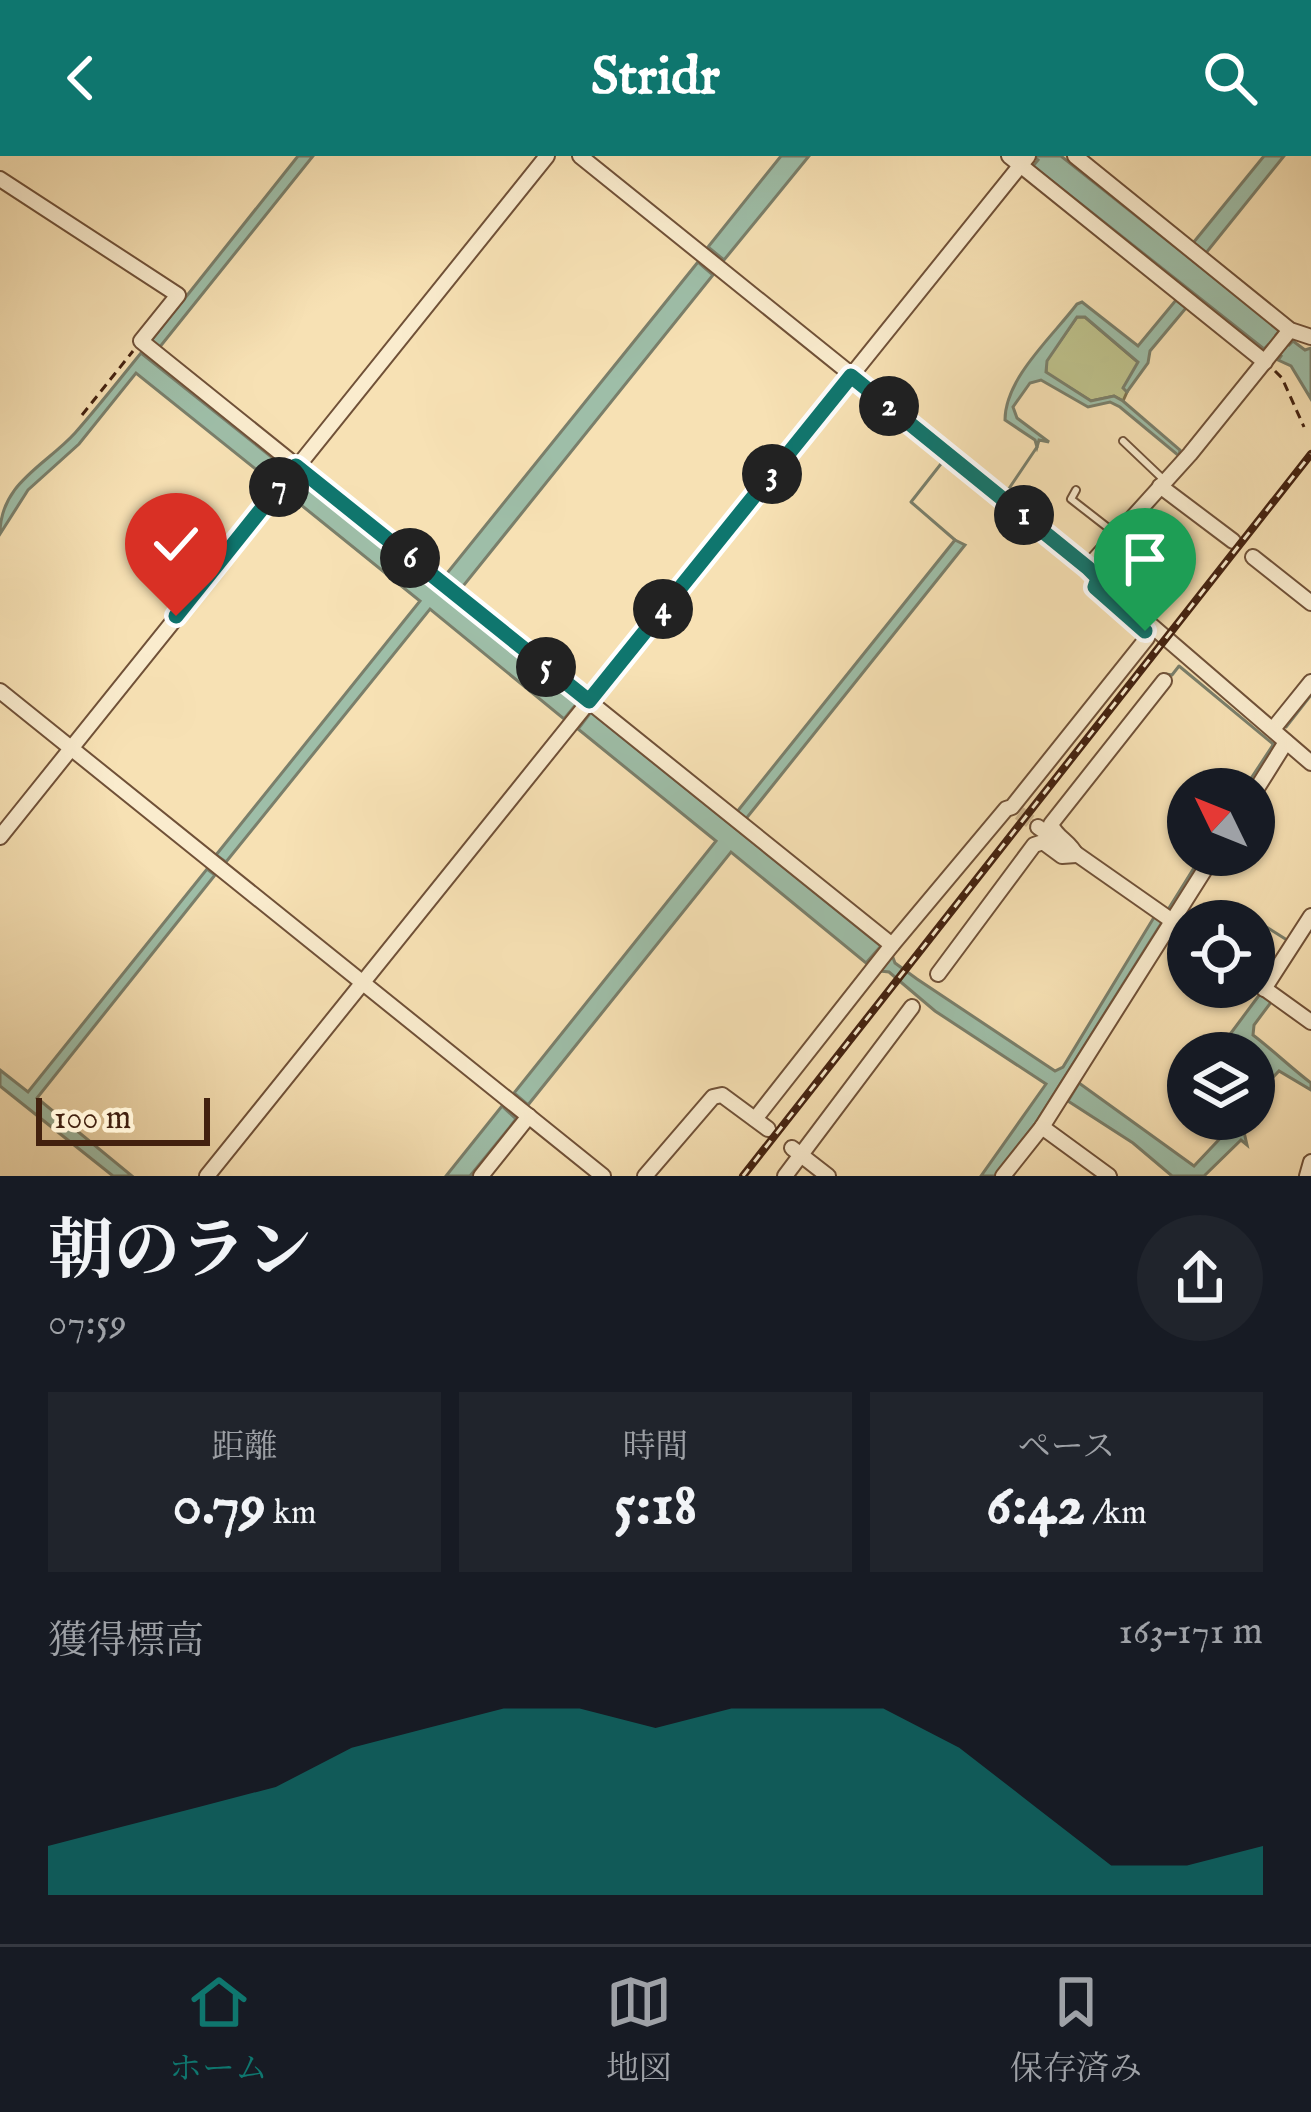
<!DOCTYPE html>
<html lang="ja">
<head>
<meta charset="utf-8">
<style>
  :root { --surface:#171b24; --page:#20242c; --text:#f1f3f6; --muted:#9ea1a6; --line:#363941; --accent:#0f766e }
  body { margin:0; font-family:"IM FELL English","Noto Serif JP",serif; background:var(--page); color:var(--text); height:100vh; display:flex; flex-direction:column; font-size:45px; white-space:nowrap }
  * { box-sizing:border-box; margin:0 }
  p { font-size:39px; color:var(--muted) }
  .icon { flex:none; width:66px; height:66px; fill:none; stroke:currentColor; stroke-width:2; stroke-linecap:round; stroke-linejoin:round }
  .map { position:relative; height:1020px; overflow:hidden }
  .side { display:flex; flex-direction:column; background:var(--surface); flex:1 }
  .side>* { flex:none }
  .needle { width:78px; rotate:313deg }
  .buttons { position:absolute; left:1167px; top:612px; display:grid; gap:24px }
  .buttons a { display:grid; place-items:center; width:108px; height:108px; border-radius:50%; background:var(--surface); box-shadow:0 3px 9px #0004; font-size:60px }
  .scale { position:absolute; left:36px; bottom:30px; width:174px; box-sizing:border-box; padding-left:12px; border:6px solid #43210f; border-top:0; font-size:33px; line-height:42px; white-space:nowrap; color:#43210f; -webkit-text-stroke:9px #faecce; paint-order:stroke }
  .pin { position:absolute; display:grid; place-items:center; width:102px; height:102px; color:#fff; margin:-123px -51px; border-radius:50% 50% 50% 0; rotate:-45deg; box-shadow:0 0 12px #0007 }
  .pin .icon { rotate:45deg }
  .km { position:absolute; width:60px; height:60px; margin:-30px; border-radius:50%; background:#222; color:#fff; font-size:33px; line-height:60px; text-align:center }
  .round { display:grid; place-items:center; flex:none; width:126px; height:126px; border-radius:63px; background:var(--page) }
  .head { display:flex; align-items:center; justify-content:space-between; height:204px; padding:0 48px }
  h1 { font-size:66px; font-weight:700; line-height:90px }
  .stats { display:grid; grid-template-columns:repeat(3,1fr); gap:18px; height:204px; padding:12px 48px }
  .stats div { display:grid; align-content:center; border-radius:0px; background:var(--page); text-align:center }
  .stats b { font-size:60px; font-weight:700 }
  .stats small { font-size:33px; font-weight:400 }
  .stats p { font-size:33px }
  .chart { height:336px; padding:24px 48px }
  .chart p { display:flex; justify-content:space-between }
  .chart svg { width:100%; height:216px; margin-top:12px; fill:var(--accent); opacity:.7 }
  header { display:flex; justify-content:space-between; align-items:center; height:156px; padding:0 48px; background:var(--accent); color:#fff; font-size:54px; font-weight:700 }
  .menu { display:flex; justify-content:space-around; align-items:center; height:168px; border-top:3px solid var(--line); background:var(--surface); font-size:33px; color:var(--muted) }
  .menu a { display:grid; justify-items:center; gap:6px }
  .menu .active { color:var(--accent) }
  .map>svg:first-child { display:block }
  .green { fill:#bec28c; stroke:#80724e; stroke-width:3 }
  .water { fill:#9ebea8; stroke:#7a7f6b; stroke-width:3 }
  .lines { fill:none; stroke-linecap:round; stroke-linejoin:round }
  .stream { stroke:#7a7f6b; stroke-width:3 }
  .minor-tunnel { stroke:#d3bb93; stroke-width:14; stroke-dasharray:14 7; stroke-linecap:butt }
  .service-casing { stroke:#705138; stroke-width:10 }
  .minor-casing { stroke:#705138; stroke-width:18 }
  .path { stroke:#43210f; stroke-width:3; stroke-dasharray:9 6; stroke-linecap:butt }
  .service { stroke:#faecce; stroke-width:6 }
  .minor { stroke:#faecce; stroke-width:14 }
  .rail-casing { stroke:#43210f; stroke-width:8 }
  .rail { stroke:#faecce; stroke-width:3; stroke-dasharray:9; stroke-linecap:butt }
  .route-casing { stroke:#fff; stroke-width:24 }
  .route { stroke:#0f766e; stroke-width:15 }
</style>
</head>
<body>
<header><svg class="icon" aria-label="back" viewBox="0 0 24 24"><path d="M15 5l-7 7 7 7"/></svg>Stridr<svg class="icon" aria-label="search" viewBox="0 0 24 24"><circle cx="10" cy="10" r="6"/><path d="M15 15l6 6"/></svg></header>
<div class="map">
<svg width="1311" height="1020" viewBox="0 0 1311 1020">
  <rect width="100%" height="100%" fill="#f7e1b4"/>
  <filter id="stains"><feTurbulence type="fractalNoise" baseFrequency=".00167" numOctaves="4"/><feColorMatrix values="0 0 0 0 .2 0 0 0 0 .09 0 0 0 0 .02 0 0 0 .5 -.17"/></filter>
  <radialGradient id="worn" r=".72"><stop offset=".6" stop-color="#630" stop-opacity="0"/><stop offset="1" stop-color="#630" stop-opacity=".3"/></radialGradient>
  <polygon class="green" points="1077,161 1085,161 1139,207 1124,231 1127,236 1123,245 1114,240 1091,245 1046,217 1046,205"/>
  <g class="water">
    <polygon points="298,0 313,0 159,192 150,186"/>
    <polygon points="781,0 809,0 724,104 708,91"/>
    <polygon points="1033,0 1061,0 1280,174 1276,179 1289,189 1293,185 1305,194 1311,192 1311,243 1291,210 1278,204 1281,200 1268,189 1264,193 1033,10 1038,4"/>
    <polygon points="1264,0 1284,0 1206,97 1193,87"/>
    <polygon points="698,106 713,119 460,434 444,421"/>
    <path d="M1176 144 1186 152 1150 195 1148 207 1127 236 1123 232 1138 206 1085 161H1077L1047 205 1046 216 1091 245 1114 240 1123 245 1180 294 1179 300 1120 251 1110 246 1088 251 1041 224 1030 227 1013 251 1017 262 1049 286 1039 284 1037 291 1035 284 1005 264C1005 222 1053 180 1077 148L1082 146 1138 190Z"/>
    <path d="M141 197 284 311 273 327 136 217 79 288 28 334 0 378C0 327 45 310 75 277 98 251 119 224 141 197Z"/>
    <polygon points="298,321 578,546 564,563 430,453 226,706 216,699 420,445 285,336"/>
    <polygon points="955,384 965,389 745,664 736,657"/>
    <polygon points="591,556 881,790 866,807 731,696 528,949 514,937 716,685 578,573"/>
    <polygon points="207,713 215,719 37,942 132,1020 113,1020 0,930 0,914 28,936"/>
    <polygon points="1156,758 1164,763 1035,968 995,1020 981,1020 1046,928 935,855 889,816 880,815 892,799 895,807 917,823 1055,915 1063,911"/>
    <path d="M1260 838 1272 845 1254 869 1253 879C1274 895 1290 911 1311 927V934L1279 915 1254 941V929L1266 909 1228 881Z"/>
    <polygon points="1079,927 1194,1010 1229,973 1232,963 1241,963 1247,989 1241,984 1204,1020 1172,1020 1133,987 1068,945"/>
    <polygon points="502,950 516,963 510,971 470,1020 446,1020"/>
  </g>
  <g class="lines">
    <g class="stream">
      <polyline points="955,293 1008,334 1037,291"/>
      <polyline points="944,304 911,346 955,384"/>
      <polyline points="1166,518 1172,519 1179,510 1273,588"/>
      <polyline points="1286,571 1311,539"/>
      <polyline points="1244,633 1275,586"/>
      <polyline points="1169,752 1202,699"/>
      <polyline points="1249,760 1287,784"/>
    </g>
    <polyline class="minor-tunnel" points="1019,657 1038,671"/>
    <g class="service-casing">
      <g id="service">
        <polyline points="1123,285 1164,324"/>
        <polyline points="1076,334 1071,343 1116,378"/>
      </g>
    </g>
    <g class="minor-casing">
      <g id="minor">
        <polyline points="580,0 986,327 1311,607"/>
        <polyline points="1009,0 1265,206"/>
        <polyline points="1075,0 1290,174 1311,181"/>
        <polyline points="0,23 178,139 141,185 892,789 755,963"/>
        <polyline points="1160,330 1233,385"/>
        <polyline points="1253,401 1311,447"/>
        <polyline points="1087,412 1190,298 1290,174"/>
        <polyline points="0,535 603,1020"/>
        <polyline points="1273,573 1311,526"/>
        <polyline points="1254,637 1286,586"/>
        <polyline points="1038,671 1188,776"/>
        <polyline points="0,681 547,0"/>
        <polyline points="892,789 1006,653 1012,651 1147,482 1145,475 1095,431"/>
        <path d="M938 818 1034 689 1043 686 1062 700 1076 699C1070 685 1056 682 1051 668L1164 525"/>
        <polyline points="1254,825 1311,866"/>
        <polyline points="1264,833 1311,760"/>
        <polyline points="1042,971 1109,1020"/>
        <polyline points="792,992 828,1020"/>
        <polyline points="207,1020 1028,0"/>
        <polyline points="481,1020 529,960"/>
        <polyline points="645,1020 713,941 722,939 768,973"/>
        <polyline points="785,1020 912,851"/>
        <polyline points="1003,1020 1042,971 1214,699"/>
        <polyline points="1307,1020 1311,1006"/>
      </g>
    </g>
    <g class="path">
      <polyline points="1275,215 1282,222 1304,271"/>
      <polyline points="82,259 133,195"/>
    </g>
    <use href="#service" class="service"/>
    <use href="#minor" class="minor"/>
    <g class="rail-casing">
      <polyline id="rail" points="743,1020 1311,298"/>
    </g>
    <use href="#rail" class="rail"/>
  </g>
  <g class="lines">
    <g class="route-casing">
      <polyline id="route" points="176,460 296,310 589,545 851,220 1088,412 1098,422 1095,431 1145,475"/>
    </g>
    <use href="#route" class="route"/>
  </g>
  <rect width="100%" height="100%" filter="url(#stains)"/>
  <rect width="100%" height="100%" fill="url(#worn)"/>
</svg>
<div class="buttons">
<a><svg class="needle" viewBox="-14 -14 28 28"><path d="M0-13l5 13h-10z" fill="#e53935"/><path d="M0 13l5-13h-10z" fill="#9ea1a6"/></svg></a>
<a><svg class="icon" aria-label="locate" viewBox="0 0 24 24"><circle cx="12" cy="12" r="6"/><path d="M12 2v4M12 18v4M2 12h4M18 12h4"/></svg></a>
<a><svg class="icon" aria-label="layers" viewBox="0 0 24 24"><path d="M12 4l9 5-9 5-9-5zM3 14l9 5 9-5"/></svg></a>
</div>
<div class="scale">100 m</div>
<div class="pin" style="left:1145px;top:475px;background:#1e9e55"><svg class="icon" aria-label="arrive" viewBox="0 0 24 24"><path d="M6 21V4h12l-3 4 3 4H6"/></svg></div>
<div class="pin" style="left:176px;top:460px;background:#d93025"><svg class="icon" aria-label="check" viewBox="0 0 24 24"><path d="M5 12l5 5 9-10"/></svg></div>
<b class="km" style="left:1024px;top:359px">1</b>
<b class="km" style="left:889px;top:250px">2</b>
<b class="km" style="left:772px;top:318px">3</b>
<b class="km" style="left:663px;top:453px">4</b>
<b class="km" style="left:546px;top:511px">5</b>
<b class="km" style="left:410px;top:402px">6</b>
<b class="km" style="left:279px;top:331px">7</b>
</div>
<section class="side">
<div class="head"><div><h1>朝のラン</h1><p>07:59</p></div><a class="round"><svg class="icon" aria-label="share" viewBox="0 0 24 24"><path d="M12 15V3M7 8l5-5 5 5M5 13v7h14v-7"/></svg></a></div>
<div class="stats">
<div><p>距離</p><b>0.79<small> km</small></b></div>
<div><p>時間</p><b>5:18</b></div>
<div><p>ペース</p><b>6:42<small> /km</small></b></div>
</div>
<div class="chart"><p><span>獲得標高</span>163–171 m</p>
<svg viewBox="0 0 160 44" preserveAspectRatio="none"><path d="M0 44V34L10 30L20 26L30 22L40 14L50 10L60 6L70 6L80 10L90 6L100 6L110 6L120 14L130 26L140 38L150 38L160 34V44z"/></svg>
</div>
</section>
<nav class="menu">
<a class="active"><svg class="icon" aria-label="home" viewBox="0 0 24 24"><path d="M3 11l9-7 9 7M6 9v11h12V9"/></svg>ホーム</a>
<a><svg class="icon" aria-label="map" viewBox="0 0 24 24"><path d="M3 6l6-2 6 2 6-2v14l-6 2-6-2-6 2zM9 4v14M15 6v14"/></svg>地図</a>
<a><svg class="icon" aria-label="saved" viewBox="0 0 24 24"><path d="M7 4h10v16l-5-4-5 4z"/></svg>保存済み</a>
</nav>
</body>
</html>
